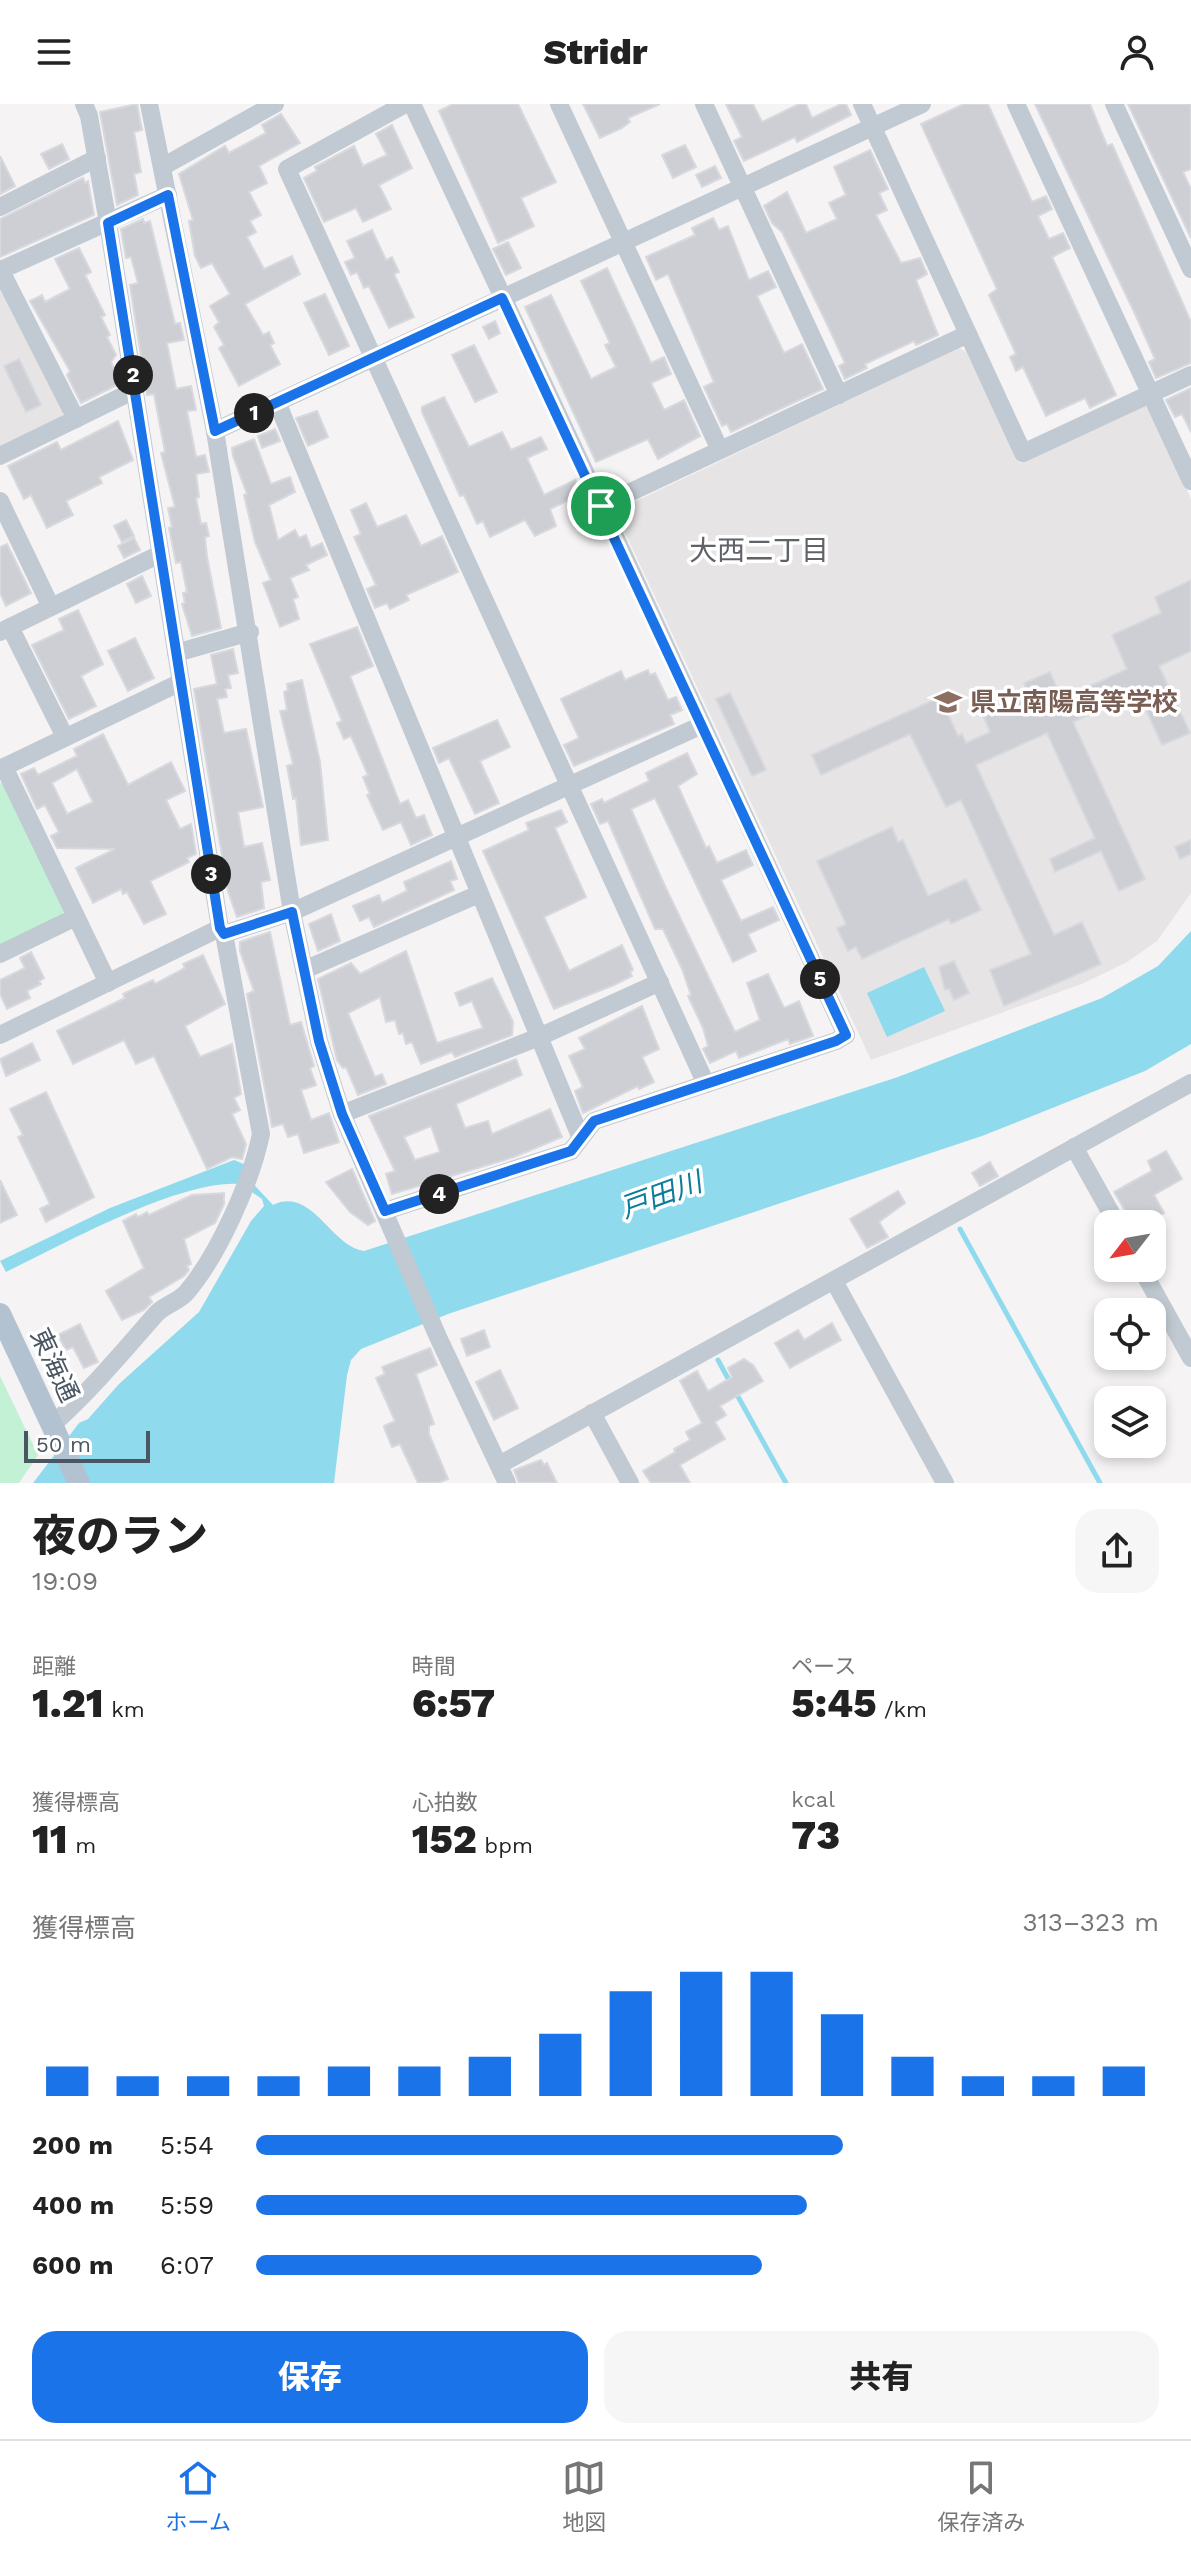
<!DOCTYPE html>
<html lang="ja">
<head>
<meta charset="utf-8">
<style>
  :root { --surface:#fff; --page:#f6f6f6; --text:#222; --muted:#767676; --line:#e0e0e0; --accent:#1a73e8 }
  body { margin:0; font-family:"Work Sans","Noto Sans JP",sans-serif; background:var(--page); color:var(--text); height:100vh; display:flex; flex-direction:column; font-size:30px; white-space:nowrap }
  * { box-sizing:border-box; margin:0 }
  p { font-size:26px; color:var(--muted) }
  .icon { flex:none; width:44px; height:44px; fill:none; stroke:currentColor; stroke-width:2; stroke-linecap:round; stroke-linejoin:round }
  .map { position:relative; height:1379px; overflow:hidden }
  .details { display:flex; flex-direction:column; background:var(--surface); flex:1 }
  .details>* { flex:none }
  .needle { width:52px; rotate:239deg }
  .controls { position:absolute; left:1094px; top:1106px; display:grid; gap:16px }
  .controls a { display:grid; place-items:center; width:72px; height:72px; border-radius:16px; background:var(--surface); box-shadow:0 4px 12px #0003; font-size:40px }
  .scale { position:absolute; left:24px; bottom:20px; width:126px; box-sizing:border-box; padding-left:8px; border:4px solid #4a5661; border-top:0; font-size:22px; line-height:28px; white-space:nowrap; color:#4a5661; -webkit-text-stroke:6px #fff; paint-order:stroke }
  .pin { position:absolute; display:grid; place-items:center; width:68px; height:68px; color:#fff; margin:-34px; border:4px solid #fff; border-radius:50%; box-shadow:0 2px 8px #0007 }
  .km { position:absolute; width:40px; height:40px; margin:-20px; border-radius:50%; background:#222; color:#fff; font-size:22px; line-height:40px; text-align:center }
  .round { display:grid; place-items:center; flex:none; width:84px; height:84px; border-radius:24px; background:var(--page) }
  .summary { display:flex; align-items:center; justify-content:space-between; height:136px; padding:0 32px }
  h1 { font-size:44px; font-weight:800; line-height:60px }
  .stats { display:grid; grid-template-columns:repeat(3,1fr); gap:12px; height:136px; padding:8px 32px }
  .stats div { display:grid; align-content:center }
  .stats b { font-size:40px; font-weight:800 }
  .stats small { font-size:22px; font-weight:400 }
  .stats p { font-size:22px }
  .chart { height:224px; padding:16px 32px }
  .chart p { display:flex; justify-content:space-between }
  .chart svg { width:100%; height:144px; margin-top:8px; stroke:var(--accent); stroke-width:6 }
  .cta { display:flex; gap:16px; margin-top:auto; padding:16px 32px }
  .cta a { flex:1; height:92px; border-radius:24px; background:var(--accent); color:#fff; font-size:32px; font-weight:800; line-height:92px; text-align:center }
  .cta a+a { background:var(--page); color:var(--text) }
  ul { padding:0 32px; list-style:none; font-size:26px }
  li { display:grid; grid-template-columns:128px 96px 1fr; align-items:center; height:60px }
  li i { height:20px; border-radius:10px; background:var(--accent) }
  header { display:flex; justify-content:space-between; align-items:center; height:104px; padding:0 32px; background:var(--surface); font-size:36px; font-weight:800 }
  .dock { display:flex; justify-content:space-around; align-items:center; height:112px; border-top:2px solid var(--line); background:var(--surface); font-size:22px; color:var(--muted) }
  .dock a { display:grid; justify-items:center; gap:4px }
  .dock .on { color:var(--accent) }
  .map>svg:first-child { display:block }
  .education { fill:#e6e4e5 }
  .green { fill:#c3f1d5 }
  .water { fill:#90daee }
  .lines { fill:none; stroke-linecap:round; stroke-linejoin:round }
  .stream { stroke:#90daee; stroke-width:5 }
  .building { fill:#cdcfd5; stroke:#d7d9de; stroke-width:2; fill-rule:evenodd }
  .minor { stroke:#c1cad2; stroke-width:18 }
  .major { stroke:#b3c2d1; stroke-width:22 }
  .route-casing { stroke:#fff; stroke-width:16 }
  .route { stroke:#1a73e8; stroke-width:10 }
  .labels { text-anchor:middle; dominant-baseline:central; stroke-width:7; stroke-linejoin:round; paint-order:stroke }
  .education-label { font-size:26px; font-weight:bold; fill:#785e54; stroke:#fff; text-anchor:start }
  .street-label { font-size:26px; fill:#4a5661; stroke:#fff }
  .neighbourhood-label { font-size:28px; fill:#5f6368; stroke:#fff }
  .water-label { font-size:28px; font-style:italic; fill:#0c7c9b; stroke:#fff }
</style>
</head>
<body>
<header><svg class="icon" aria-label="menu" viewBox="0 0 24 24"><path d="M4 6h16M4 12h16M4 18h16"/></svg>Stridr<svg class="icon" aria-label="person" viewBox="0 0 24 24"><circle cx="12" cy="8" r="4"/><path d="M4 21q1-7 8-7t8 7"/></svg></header>
<div class="map">
<svg width="1191" height="1379" viewBox="0 0 1191 1379">
  <rect width="100%" height="100%" fill="#f5f3f3"/>
  <g class="education">
    <polygon points="0,178 64,306 61,315 0,345"/>
    <polygon points="959,244 966,248 1020,359 1144,301 1149,304 1191,395 1191,789 1157,837 1127,858 1084,879 871,956 615,407"/>
  </g>
  <g class="green">
    <polygon points="0,679 4,680 64,807 61,813 0,843"/>
    <polygon points="0,1272 38,1351 19,1379 0,1379"/>
  </g>
  <g class="water">
    <path d="M1191 827V940L1145 967 982 1032 448 1210 361 1245 351 1256 347 1271 334 1379H33L79 1319 88 1315 119 1280 199 1208 251 1117 264 1102 262 1095 240 1080C180 1075 62 1141 6 1168L0 1157 110 1104 234 1056 246 1061 243 1069 273 1101C312 1082 331 1143 364 1147L898 973 1102 894 1158 862Z"/>
    <polygon points="924,863 945,907 887,933 867,889"/>
  </g>
  <g class="lines">
    <g class="stream">
      <polyline points="960,1125 1100,1379"/>
      <polyline points="718,1256 731,1280"/>
      <polyline points="736,1289 786,1379"/>
    </g>
  </g>
  <g class="building">
    <polygon points="137,0 142,26 134,28 141,68 134,70 138,91 117,101 100,8"/>
    <polygon points="453,0 518,0 556,78 521,94 534,122 498,139 439,7"/>
    <polygon points="583,0 660,0 628,14 630,18 622,24 600,34"/>
    <polygon points="726,0 753,0 762,18 799,0 806,0 812,14 841,0 846,0 851,11 797,38 795,33 744,57 734,37 742,33"/>
    <polygon points="964,0 988,0 1032,98 1046,92 1052,105 1038,112 1049,135 1063,129 1070,144 1052,153 1116,291 1090,304 1085,294 1046,312 1023,263 1016,267 1010,253 1016,250 989,191 997,185 921,20"/>
    <polygon points="1035,0 1090,0 1107,42 1112,40 1124,67 1191,218 1191,259 1156,274 1149,258 1155,255 1136,212"/>
    <polygon points="1128,0 1191,0 1191,65 1183,68 1191,85 1191,134"/>
    <polygon points="281,10 300,39 259,62 267,79 249,88 261,111 250,117 256,128 247,133 264,165 292,152 300,170 245,200 263,231 269,228 274,239 270,241 280,260 239,282 219,244 224,241 214,223 219,218 210,202 230,190 212,159 201,164 195,152 189,117 193,116 179,70 225,42 229,49 266,29 262,21"/>
    <polygon points="392,21 412,64 379,81 391,105 363,118 356,104 324,118 304,74 317,67 315,63 354,42 363,62 387,51 376,30"/>
    <polygon points="62,40 69,55 49,65 41,50"/>
    <polygon points="685,41 696,63 673,74 662,51"/>
    <polygon points="870,46 888,85 879,89 887,106 876,111 901,159 920,154 927,170 916,176 938,231 916,241 914,237 865,260 867,264 845,275 839,262 845,259 828,222 782,128 772,119 764,102 787,88 806,129 837,115 829,99 846,91 834,63"/>
    <polygon points="0,52 15,82 0,90"/>
    <polygon points="715,62 721,74 702,83 696,71"/>
    <polygon points="83,74 85,79 88,77 94,111 0,153 0,115"/>
    <polygon points="713,114 719,126 728,122 749,176 768,167 776,183 757,192 784,249 802,240 823,285 731,328 727,320 722,322 704,283 714,278 668,170 656,176 646,153 695,131 692,124"/>
    <polygon points="143,115 144,119 150,117 175,220 180,219 184,236 167,239 176,285 191,282 196,306 187,307 196,353 205,351 209,368 196,370 199,393 196,394 201,420 206,419 209,432 205,433 207,453 221,524 192,532 182,500 185,499 183,489 187,488 181,458 176,459 169,424 172,423 168,404 175,403 161,349 165,348 154,290 147,291 130,181 138,179 131,153 126,154 121,125"/>
    <polygon points="372,126 386,156 392,153 399,168 394,170 414,213 389,224 369,182 364,184 357,168 351,171 345,158 355,154 347,137"/>
    <polygon points="508,138 521,164 506,171 493,145"/>
    <polygon points="79,144 91,168 85,171 105,211 101,213 110,231 107,233 116,251 111,258 121,279 81,299 67,271 70,267 30,197 42,191 45,198 70,185 55,155"/>
    <polygon points="607,164 651,259 664,253 671,270 651,279 664,306 684,296 700,332 658,355 648,335 596,358 525,203 551,191 591,275 616,263 605,241 610,239 581,177"/>
    <polygon points="325,190 349,242 329,251 304,199"/>
    <polygon points="495,217 500,229 489,235 483,223"/>
    <polygon points="474,241 497,288 475,298 452,251"/>
    <polygon points="19,255 41,301 26,308 4,262"/>
    <polygon points="1191,284 1191,328 1182,310 1175,313 1166,296"/>
    <polygon points="444,293 469,343 502,328 511,346 541,333 547,345 527,354 544,391 575,376 581,390 550,405 556,422 535,432 525,416 490,433 483,417 477,420 464,391 460,392 422,308 422,303"/>
    <polygon points="317,307 328,333 308,342 296,314"/>
    <polygon points="118,317 133,356 99,373 102,379 66,397 73,411 47,424 31,391 24,395 8,362 57,338 61,346"/>
    <polygon points="275,325 280,337 262,344 258,332"/>
    <polygon points="254,335 271,380 290,373 295,388 269,401 278,436 295,426 299,434 306,431 311,444 322,439 327,451 306,461 309,466 290,474 298,493 293,495 299,515 280,523 263,479 271,476 255,438 244,391 247,390 233,352 232,344"/>
    <polygon points="366,399 377,423 406,411 421,442 442,432 458,468 406,491 409,496 390,505 387,499 375,504 367,485 376,481 354,433 361,430 351,406"/>
    <polygon points="126,416 134,432 122,438 114,422"/>
    <polygon points="134,434 140,446 124,454 118,442"/>
    <polygon points="7,440 31,489 6,502 0,489 0,443"/>
    <polygon points="142,472 151,492 136,499 127,480"/>
    <polygon points="1191,476 1191,547 1159,562 1190,629 1162,641 1138,588 1073,618 1145,775 1119,787 1101,747 1055,768 1050,755 1095,734 1047,629 976,661 1054,831 1082,818 1101,860 1004,902 990,866 1031,850 961,696 946,703 910,630 821,671 812,651 940,593 958,632 962,630 966,639 990,628 982,609 1027,587 1024,579 1050,568 1062,595 1127,565 1112,531 1161,509 1155,493"/>
    <polygon points="78,506 103,560 81,572 96,602 69,615 32,541 64,526 59,515"/>
    <polygon points="357,523 373,562 350,572 400,700 408,696 416,714 424,711 432,731 411,741 401,718 383,726 367,691 370,690 363,673 368,671 351,632 344,635 337,619 342,617 310,540"/>
    <polygon points="135,534 154,574 128,587 108,547"/>
    <polygon points="233,545 238,569 228,571 231,584 225,585 227,593 217,595 224,629 246,625 263,703 238,708 244,743 262,739 270,776 261,778 264,804 237,813 228,787 194,585 217,580 211,551"/>
    <polygon points="648,566 650,571 655,569 668,596 676,593 682,606 670,611 674,620 574,662 564,641 579,634 561,595 621,567 625,576"/>
    <polygon points="302,576 320,658 328,736 301,741 296,694 293,695 287,662 293,660 280,607 287,606 284,588 288,586 287,580"/>
    <polygon points="730,589 766,666 752,672 716,595"/>
    <polygon points="497,616 510,643 480,657 499,699 475,710 449,654 439,659 433,644"/>
    <path d="M103 630 128 681 171 658 185 687 166 696 180 725 191 720 196 750 187 754 189 758 150 777 166 810 144 820 127 788 123 790 121 785 93 799 76 764 115 745 57 744 51 732 59 728 45 701 37 705 21 670 34 664 38 671 77 652 74 645ZM77 665 93 698 67 710 52 679Z"/>
    <polygon points="687,649 697,670 678,682 706,744 709,742 717,759 746,746 753,761 721,776 741,817 773,803 779,816 748,830 756,847 733,858 655,694 631,705 664,780 735,928 760,916 747,879 768,870 784,904 799,897 813,932 790,940 788,935 739,954 736,947 710,959 703,945 708,942 703,924 688,892 691,891 682,865 663,825 655,825 608,717 600,720 591,700 602,695 604,699 649,677 646,669"/>
    <polygon points="561,706 567,718 555,724 586,793 544,813 569,867 622,841 633,866 630,868 632,872 614,881 554,905 483,747 529,726 526,719"/>
    <polygon points="892,723 898,738 903,736 928,792 966,775 981,806 951,820 949,815 862,855 856,843 848,847 837,824 846,820 817,757"/>
    <polygon points="1191,736 1191,750 1180,755 1175,743"/>
    <polygon points="451,757 457,775 450,777 454,786 374,823 369,813 360,817 353,802 379,791 382,799 407,787 404,778"/>
    <polygon points="331,810 340,837 318,847 309,820"/>
    <polygon points="270,828 290,921 301,918 314,962 310,964 316,981 301,986 311,1016 329,1009 339,1038 304,1049 298,1030 288,1033 283,1020 272,1023 247,890 254,887 240,847 240,838"/>
    <polygon points="406,847 437,939 483,924 472,897 460,902 455,889 492,874 513,918 512,931 455,953 452,948 421,960 412,938 406,940 403,929 399,930 395,916 386,918 380,893 348,909 375,973 382,970 386,980 358,991 346,963 343,964 337,956 318,875 351,859 360,870"/>
    <polygon points="31,848 44,874 39,877 41,880 27,887 30,894 7,905 0,890 0,876 25,864 20,854"/>
    <polygon points="203,851 225,900 185,922 200,953 232,940 241,990 234,994 240,1006 232,1010 246,1040 242,1055 232,1053 207,1065 154,952 136,960 124,936 73,960 57,927 125,894 123,890 153,876 155,880 185,864 183,860"/>
    <polygon points="954,857 969,889 954,896 949,885 945,886 939,863"/>
    <polygon points="642,902 659,945 642,953 654,978 639,985 638,982 583,1009 575,987 583,983 569,952 585,945 579,934"/>
    <polygon points="32,939 40,956 6,972 0,955"/>
    <path d="M516 955 522 971 456 1000 465 1024 488 1017 492 1030 550 1005 562 1033 514 1053 392 1090 386 1070 395 1067 369 1012ZM431 1022 440 1048 415 1056 404 1033Z"/>
    <polygon points="46,988 94,1093 46,1118 40,1105 50,1100 18,1033 23,1031 10,1005"/>
    <polygon points="1166,1047 1182,1075 1154,1091 1164,1109 1146,1120 1133,1120 1114,1088 1152,1067 1148,1057"/>
    <polygon points="990,1058 998,1072 980,1082 972,1069"/>
    <polygon points="352,1065 375,1117 368,1121 350,1108 326,1078"/>
    <polygon points="0,1076 17,1111 0,1119"/>
    <polygon points="898,1087 905,1099 879,1118 888,1133 867,1144 850,1115"/>
    <polygon points="224,1089 224,1100 215,1119 184,1135 191,1160 187,1162 189,1166 184,1172 149,1193 152,1198 144,1206 122,1216 106,1187 144,1164 123,1117 136,1110 138,1113 147,1108 149,1111 192,1091"/>
    <polygon points="832,1219 841,1236 790,1264 775,1239 798,1226 804,1236"/>
    <polygon points="80,1220 98,1258 84,1264 73,1243 66,1246 58,1231"/>
    <polygon points="484,1226 490,1243 467,1252 461,1235"/>
    <polygon points="430,1244 437,1261 416,1270 434,1320 429,1322 429,1330 448,1375 438,1379 418,1379 400,1340 392,1343 385,1326 384,1322 395,1317 376,1274 385,1270 382,1263"/>
    <polygon points="744,1255 753,1261 763,1277 720,1302 726,1311 715,1318 725,1335 680,1361 690,1379 651,1379 643,1367 675,1348 674,1345 690,1336 686,1328 702,1319 680,1277 697,1267 708,1287 732,1273 728,1264"/>
    <polygon points="500,1266 518,1304 494,1316 476,1278"/>
    <polygon points="541,1356 544,1361 547,1359 557,1379 519,1379 514,1366"/>
  </g>
  <g class="lines">
    <g class="minor">
      <polyline points="84,0 89,12 108,119 220,824"/>
      <polyline points="149,0 215,327 292,808 319,937 342,1010 438,1233 507,1379"/>
      <polyline points="405,0 287,65 706,980"/>
      <polyline points="412,0 601,402"/>
      <polyline points="559,0 720,346"/>
      <polyline points="704,0 839,291"/>
      <polyline points="862,0 1023,349 1191,271"/>
      <polyline points="1016,0 1191,377"/>
      <polyline points="1114,0 1191,165"/>
      <polyline points="162,63 275,0"/>
      <polyline points="0,103 97,54"/>
      <polyline points="0,165 76,315"/>
      <polyline points="1,166 168,91"/>
      <polyline points="277,298 580,1032"/>
      <polyline points="215,327 922,0"/>
      <polyline points="0,352 135,286"/>
      <polyline points="0,397 51,503"/>
      <polyline points="10,523 65,633"/>
      <polyline points="0,528 160,450"/>
      <polyline points="176,549 250,528"/>
      <polyline points="4,663 108,879"/>
      <polyline points="0,665 181,578"/>
      <polyline points="220,824 224,830 292,808 702,621"/>
      <polyline points="0,850 76,813"/>
      <polyline points="304,866 479,790"/>
      <polyline points="0,931 220,824"/>
      <polyline points="342,1010 539,933 660,878"/>
      <polyline points="1074,1043 1117,1120"/>
      <polyline points="385,1107 571,1047 594,1017 836,937 846,931 601,402 968,230"/>
      <polyline points="1141,1164 1191,1254"/>
      <polyline points="834,1177 945,1379"/>
      <polyline points="592,1309 630,1379"/>
      <path d="M52 1321C90 1287 122 1249 156 1210 164 1201 178 1198 186 1189 218 1152 251 1078 261 1030L224 830"/>
      <polyline points="499,1361 1191,979"/>
    </g>
    <polyline class="major" points="0,1210 79,1379"/>
  </g>
  <g class="lines">
    <g class="route-casing">
      <polygon id="route" points="168,91 215,327 502,194 846,931 836,937 594,1017 571,1047 385,1107 342,1010 319,937 292,808 224,830 220,824 108,119"/>
    </g>
    <use href="#route" class="route"/>
  </g>
  <defs>
    <g id="school-bare" transform="scale(2.16)"><path d="M0-5L7-2L0 1L-7-2ZM-4 1L0 2.5L4 1V4Q0 6-4 4Z" fill="#8d6e63" stroke="#fff" stroke-width="2.5" paint-order="stroke"/></g>
  </defs>
  <g fill-rule="evenodd">
    <use href="#school-bare" x="948" y="598"/>
  </g>
  <g class="labels">
    <g class="education-label">
      <text x="970" y="598">県立南陽高等学校</text>
    </g>
    <g class="street-label">
      <text transform="translate(55 1261) rotate(65)">東海通</text>
    </g>
    <g class="neighbourhood-label">
      <text x="759" y="446">大西二丁目</text>
    </g>
    <g class="water-label">
      <text transform="translate(661 1091) rotate(-20)">戸田川</text>
    </g>
  </g>
</svg>
<div class="controls">
<a><svg class="needle" viewBox="-14 -14 28 28"><path d="M0-13l5 13h-10z" fill="#e53935"/><path d="M0 13l5-13h-10z" fill="#767676"/></svg></a>
<a><svg class="icon" aria-label="locate" viewBox="0 0 24 24"><circle cx="12" cy="12" r="6"/><path d="M12 2v4M12 18v4M2 12h4M18 12h4"/></svg></a>
<a><svg class="icon" aria-label="layers" viewBox="0 0 24 24"><path d="M12 4l9 5-9 5-9-5zM3 14l9 5 9-5"/></svg></a>
</div>
<div class="scale">50 m</div>
<div class="pin" style="left:601px;top:402px;background:#1e9e55"><svg class="icon" aria-label="arrive" viewBox="0 0 24 24"><path d="M6 21V4h12l-3 4 3 4H6"/></svg></div>
<b class="km" style="left:254px;top:309px">1</b>
<b class="km" style="left:133px;top:271px">2</b>
<b class="km" style="left:211px;top:770px">3</b>
<b class="km" style="left:439px;top:1090px">4</b>
<b class="km" style="left:820px;top:875px">5</b>
</div>
<section class="details">
<div class="summary"><div><h1>夜のラン</h1><p>19:09</p></div><a class="round"><svg class="icon" aria-label="share" viewBox="0 0 24 24"><path d="M12 15V3M7 8l5-5 5 5M5 13v7h14v-7"/></svg></a></div>
<div class="stats">
<div><p>距離</p><b>1.21<small> km</small></b></div>
<div><p>時間</p><b>6:57</b></div>
<div><p>ペース</p><b>5:45<small> /km</small></b></div>
</div>
<div class="stats">
<div><p>獲得標高</p><b>11<small> m</small></b></div>
<div><p>心拍数</p><b>152<small> bpm</small></b></div>
<div><p>kcal</p><b>73</b></div>
</div>
<div class="chart"><p><span>獲得標高</span>313–323 m</p>
<svg viewBox="0 0 160 44" preserveAspectRatio="none"><path d="M5 44V35M15 44V38M25 44V38M35 44V38M45 44V35M55 44V35M65 44V32M75 44V25M85 44V12M95 44V6M105 44V6M115 44V19M125 44V32M135 44V38M145 44V38M155 44V35"/></svg>
</div>
<ul>
<li><b>200 m</b>5:54<i style="width:65%"></i></li>
<li><b>400 m</b>5:59<i style="width:61%"></i></li>
<li><b>600 m</b>6:07<i style="width:56%"></i></li>
</ul>
<div class="cta"><a>保存</a><a>共有</a></div>
</section>
<nav class="dock">
<a class="on"><svg class="icon" aria-label="home" viewBox="0 0 24 24"><path d="M3 11l9-7 9 7M6 9v11h12V9"/></svg>ホーム</a>
<a><svg class="icon" aria-label="map" viewBox="0 0 24 24"><path d="M3 6l6-2 6 2 6-2v14l-6 2-6-2-6 2zM9 4v14M15 6v14"/></svg>地図</a>
<a><svg class="icon" aria-label="saved" viewBox="0 0 24 24"><path d="M7 4h10v16l-5-4-5 4z"/></svg>保存済み</a>
</nav>
</body>
</html>
